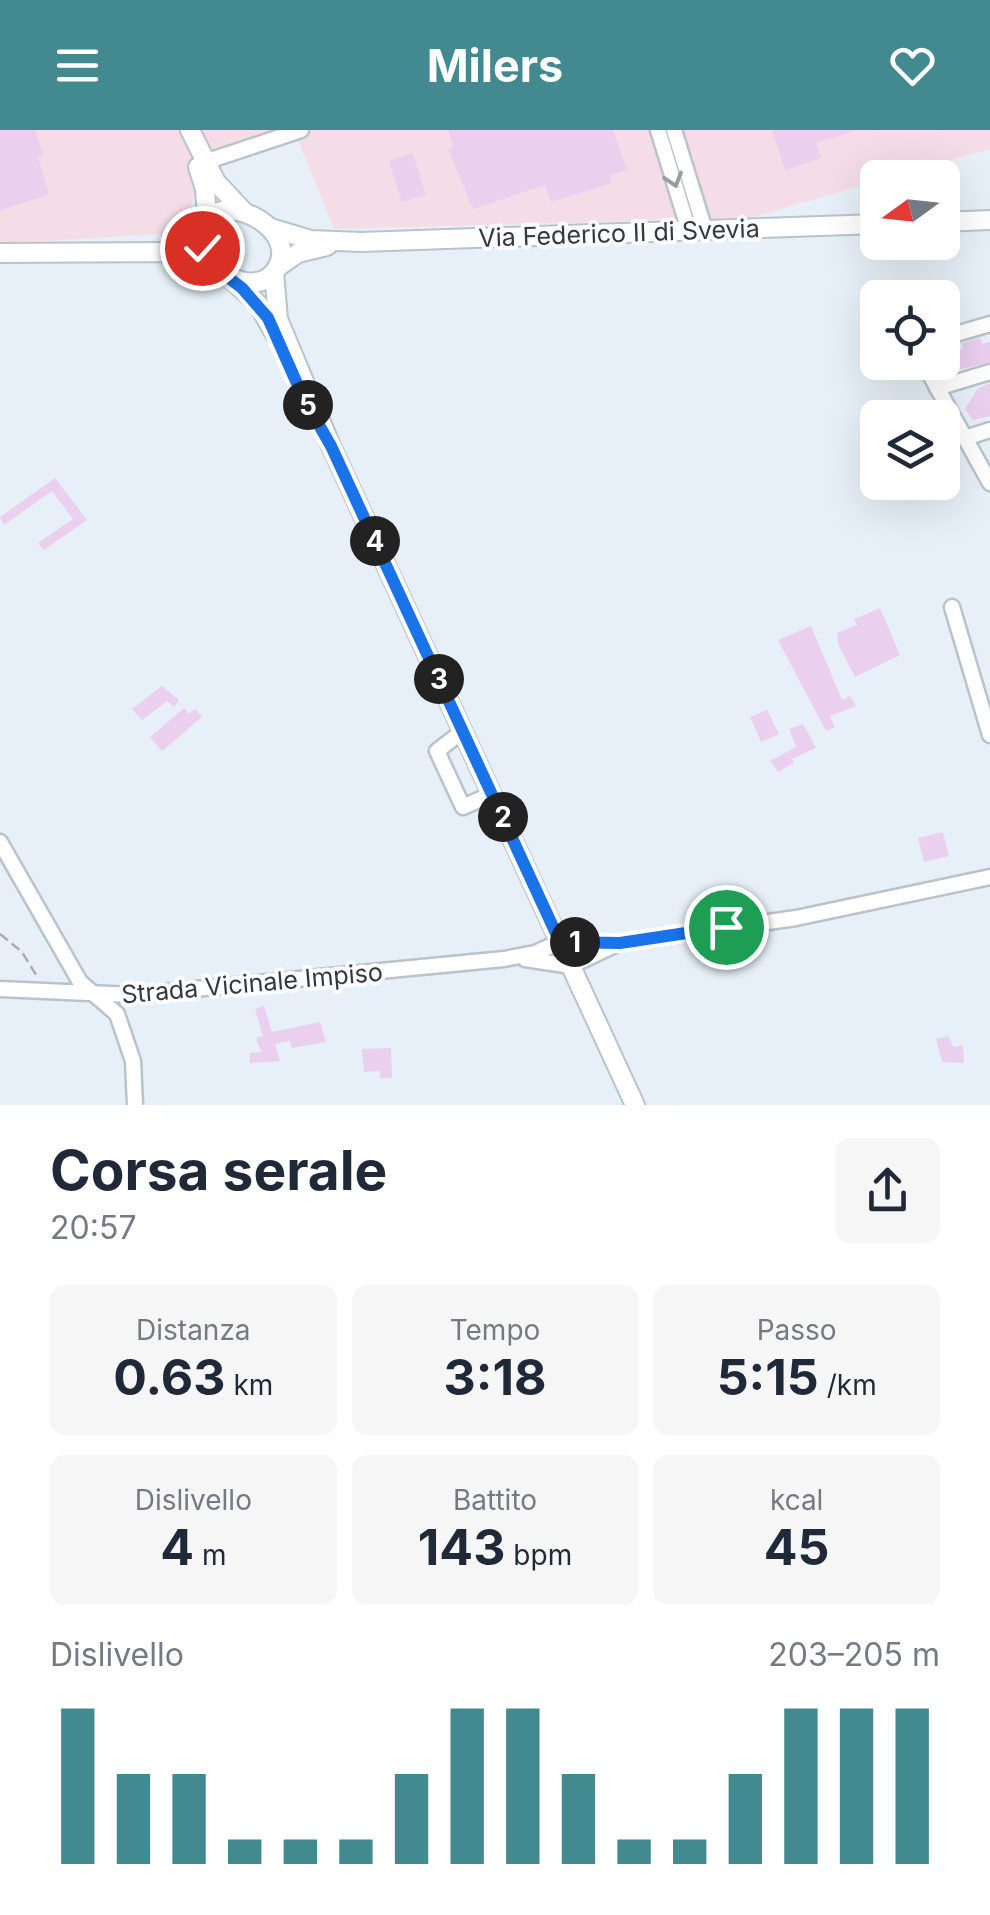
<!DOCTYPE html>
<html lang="it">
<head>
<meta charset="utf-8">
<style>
  :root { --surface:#fff; --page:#f6f6f7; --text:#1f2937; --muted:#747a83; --accent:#428990 }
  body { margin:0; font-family:Inter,sans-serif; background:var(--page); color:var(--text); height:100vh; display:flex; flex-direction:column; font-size:38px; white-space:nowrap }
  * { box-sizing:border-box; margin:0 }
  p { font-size:32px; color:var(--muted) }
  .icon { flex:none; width:55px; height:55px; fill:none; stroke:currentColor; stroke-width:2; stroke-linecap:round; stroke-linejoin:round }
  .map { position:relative; height:975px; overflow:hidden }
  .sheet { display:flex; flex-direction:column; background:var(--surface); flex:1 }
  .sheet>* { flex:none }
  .needle { width:65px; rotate:255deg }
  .fabs { position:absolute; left:860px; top:30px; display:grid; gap:20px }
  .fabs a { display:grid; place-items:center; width:100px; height:100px; border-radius:15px; background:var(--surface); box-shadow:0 10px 40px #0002; font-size:50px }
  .pin { position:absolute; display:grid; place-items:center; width:85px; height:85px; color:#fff; margin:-42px; border:5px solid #fff; border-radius:50%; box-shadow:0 2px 10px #0007 }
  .km { position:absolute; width:50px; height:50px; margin:-25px; border-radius:50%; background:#222; color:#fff; font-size:28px; line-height:50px; text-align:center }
  .round { display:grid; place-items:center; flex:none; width:105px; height:105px; border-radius:15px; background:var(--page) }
  .head { display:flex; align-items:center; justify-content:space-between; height:170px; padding:0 50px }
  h1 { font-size:55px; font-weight:700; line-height:75px }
  .figures { display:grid; grid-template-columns:repeat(3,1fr); gap:15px; height:170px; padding:10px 50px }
  .figures div { display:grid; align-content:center; border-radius:15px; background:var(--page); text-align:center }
  .figures b { font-size:50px; font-weight:700 }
  .figures small { font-size:28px; font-weight:400 }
  .figures p { font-size:28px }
  .chart { height:280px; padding:20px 50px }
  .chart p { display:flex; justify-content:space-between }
  .chart svg { width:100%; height:180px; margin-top:10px; stroke:var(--accent); stroke-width:6 }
  header { display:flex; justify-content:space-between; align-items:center; height:130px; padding:0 50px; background:var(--accent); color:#fff; font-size:45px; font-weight:700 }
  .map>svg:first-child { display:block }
  .industrial { fill:#f5dde8 }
  .building { fill:#eacfef }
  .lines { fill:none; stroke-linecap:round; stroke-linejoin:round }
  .minor-casing { stroke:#bac3cb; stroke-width:19 }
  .major-casing { stroke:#bac3cb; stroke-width:22 }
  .path { stroke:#a6adb3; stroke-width:2.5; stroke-dasharray:10 5; stroke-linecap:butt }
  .minor { stroke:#fff; stroke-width:14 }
  .major { stroke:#fff; stroke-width:18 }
  .oneway { stroke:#9a9c9e }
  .route-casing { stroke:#fff; stroke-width:20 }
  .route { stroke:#1a73e8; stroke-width:12 }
  .labels { text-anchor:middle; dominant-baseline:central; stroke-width:8; stroke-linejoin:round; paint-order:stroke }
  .street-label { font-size:25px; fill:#36393c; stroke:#fafcfe }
</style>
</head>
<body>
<header><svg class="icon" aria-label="menu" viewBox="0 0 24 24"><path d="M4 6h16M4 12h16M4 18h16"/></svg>Milers<svg class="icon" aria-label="heart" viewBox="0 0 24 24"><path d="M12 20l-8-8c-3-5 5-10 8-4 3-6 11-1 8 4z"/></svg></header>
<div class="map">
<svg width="990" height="975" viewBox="0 0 990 975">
  <rect width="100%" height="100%" fill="#e7f0f8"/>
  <g class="industrial">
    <polygon points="0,0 287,0 188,33 195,64 188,86 177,103 0,114"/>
    <polygon points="294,0 990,0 990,19 891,47 878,48 877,51 750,88 334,99"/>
  </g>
  <g class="building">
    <polygon points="0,0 35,0 43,25 38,27 49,65 0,80"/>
    <polygon points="448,0 613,0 627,40 610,45 611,53 551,72 545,55 473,79 448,19 453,17"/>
    <polygon points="772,0 852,0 852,2 816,13 821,28 785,40"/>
    <polygon points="413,23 426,65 402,72 389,31"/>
    <polygon points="980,208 982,214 990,212 990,232 959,240 957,233 950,233 955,222 963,219 961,213"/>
    <polygon points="990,253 990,286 973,290 965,279 978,258"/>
    <polygon points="55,348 87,390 44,420 38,413 73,389 52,361 4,395 0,387"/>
    <polygon points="880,478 900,525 855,547 838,514 837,503 857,495 854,489"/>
    <polygon points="811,496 842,570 850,566 856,576 830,586 835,597 826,601 778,510"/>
    <polygon points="162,556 179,570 174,577 167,571 142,590 132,579"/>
    <polygon points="184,578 189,584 195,579 202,587 162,621 150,607"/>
    <polygon points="767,580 779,604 761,612 750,587"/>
    <polygon points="803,594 816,618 792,629 794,633 778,642 770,631 796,617 789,599"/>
    <polygon points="943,702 949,726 924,732 918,708"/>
    <polygon points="264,876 272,902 320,892 326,912 292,918 290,911 275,914 280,931 250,933 250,923 261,922 256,908 263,906 255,879"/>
    <polygon points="948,906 954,917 963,915 964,933 942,932 936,909"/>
    <polygon points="391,918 392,948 380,948 380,941 364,942 362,919"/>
  </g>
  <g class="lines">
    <g class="minor-casing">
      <g id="minor">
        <polyline points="658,0 689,101"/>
        <polyline points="674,0 705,100"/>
        <polyline points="205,32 301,0"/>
        <polyline points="942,208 990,194"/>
        <polyline points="923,232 990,353"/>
        <polyline points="937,258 990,242"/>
        <polyline points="965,308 990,300"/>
        <polyline points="952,477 990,605"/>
        <polyline points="463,601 437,621 463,677 492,664"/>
        <polyline points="0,712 80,852 117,884 133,931 135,975"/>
        <polyline points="525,829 571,836 613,816"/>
        <polyline points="0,859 133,865 504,829 535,823 560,812 620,813 796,788 990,747"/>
      </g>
    </g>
    <g class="major-casing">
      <g id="major">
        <polyline points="190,0 216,52 244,82"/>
        <polyline points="198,37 205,59 207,89"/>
        <polyline points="942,92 990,90"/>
        <polyline points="271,98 311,110 361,112 878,94"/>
        <path d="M0 123 171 122C202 126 250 174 275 141 306 98 212 52 201 102 198 115 204 127 213 136"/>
        <polyline points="278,137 298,123 327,116"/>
        <polyline points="274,142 278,189 331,316 635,975"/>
        <polyline points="233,151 258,174 275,204"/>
      </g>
    </g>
    <polyline class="path" points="0,804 22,822 38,848"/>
    <use href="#minor" class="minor"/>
    <use href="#major" class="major"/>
  </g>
  <defs><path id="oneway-chevron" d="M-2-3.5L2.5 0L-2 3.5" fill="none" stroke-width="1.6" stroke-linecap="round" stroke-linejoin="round" transform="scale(2.5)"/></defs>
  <use class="oneway" href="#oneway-chevron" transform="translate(674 50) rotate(73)"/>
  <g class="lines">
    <g class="route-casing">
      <polyline id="route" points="202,118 213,136 242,158 268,188 303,267 331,316 560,812 620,813 726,797"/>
    </g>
    <use href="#route" class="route"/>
  </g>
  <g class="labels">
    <g class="street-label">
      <text transform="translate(619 103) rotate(-2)">Via Federico II di Svevia</text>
      <text transform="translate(252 853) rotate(-5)">Strada Vicinale Impiso</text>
    </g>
  </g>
</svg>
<div class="fabs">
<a><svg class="needle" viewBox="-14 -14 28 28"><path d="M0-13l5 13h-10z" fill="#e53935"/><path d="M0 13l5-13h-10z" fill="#747a83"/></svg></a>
<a><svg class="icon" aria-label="locate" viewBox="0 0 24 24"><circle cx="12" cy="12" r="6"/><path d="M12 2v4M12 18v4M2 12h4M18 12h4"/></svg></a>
<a><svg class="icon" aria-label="layers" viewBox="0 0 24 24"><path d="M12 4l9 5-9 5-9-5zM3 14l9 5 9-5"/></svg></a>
</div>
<div class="pin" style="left:726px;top:797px;background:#1e9e55"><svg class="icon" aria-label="arrive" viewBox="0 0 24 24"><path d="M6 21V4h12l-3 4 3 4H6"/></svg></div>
<div class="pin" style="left:202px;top:118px;background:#d93025"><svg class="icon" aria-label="check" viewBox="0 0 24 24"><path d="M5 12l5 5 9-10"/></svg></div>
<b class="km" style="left:575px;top:812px">1</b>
<b class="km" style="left:503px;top:687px">2</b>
<b class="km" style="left:439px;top:549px">3</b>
<b class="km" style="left:375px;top:411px">4</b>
<b class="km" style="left:308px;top:275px">5</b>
</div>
<section class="sheet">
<div class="head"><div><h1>Corsa serale</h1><p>20:57</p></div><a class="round"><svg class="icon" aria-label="share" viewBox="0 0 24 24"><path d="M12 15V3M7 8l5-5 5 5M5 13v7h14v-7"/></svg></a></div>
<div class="figures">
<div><p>Distanza</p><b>0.63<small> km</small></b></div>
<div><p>Tempo</p><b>3:18</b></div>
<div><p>Passo</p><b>5:15<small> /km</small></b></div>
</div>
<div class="figures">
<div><p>Dislivello</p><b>4<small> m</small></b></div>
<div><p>Battito</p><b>143<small> bpm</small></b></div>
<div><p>kcal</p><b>45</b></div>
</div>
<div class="chart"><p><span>Dislivello</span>203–205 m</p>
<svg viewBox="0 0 160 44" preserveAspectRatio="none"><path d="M5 44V6M15 44V22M25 44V22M35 44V38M45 44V38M55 44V38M65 44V22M75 44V6M85 44V6M95 44V22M105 44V38M115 44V38M125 44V22M135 44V6M145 44V6M155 44V6"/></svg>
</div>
</section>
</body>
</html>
